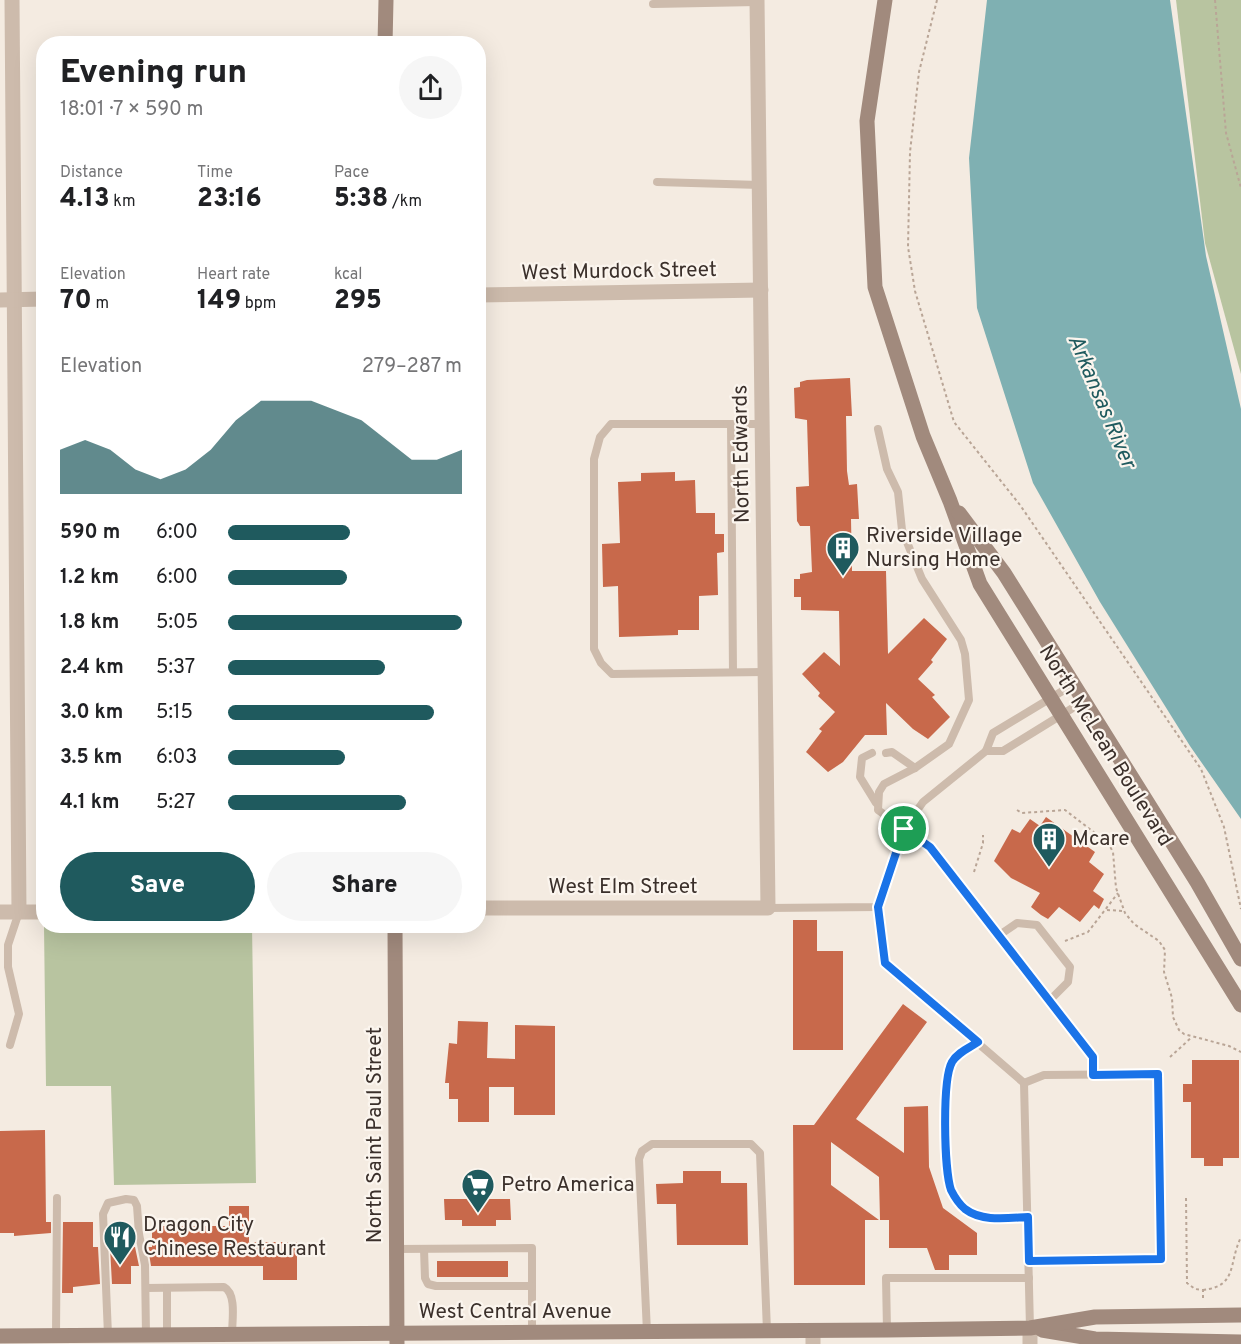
<!DOCTYPE html>
<html lang="en">
<head>
<meta charset="utf-8">
<style>
  :root { --surface:#fff; --page:#f6f6f6; --text:#202124; --muted:#757577; --accent:#1f5a5e }
  body { margin:0; font-family:Overpass,sans-serif; background:var(--page); color:var(--text); height:100vh; display:flex; flex-direction:column; font-size:22px; white-space:nowrap }
  * { box-sizing:border-box; margin:0 }
  p { font-size:20px; color:var(--muted) }
  .icon { flex:none; width:33px; height:33px; fill:none; stroke:currentColor; stroke-width:2; stroke-linecap:round; stroke-linejoin:round }
  .map { position:relative; flex:1; overflow:hidden }
  .details { position:absolute; left:36px; top:36px; width:450px; height:897px; display:flex; flex-direction:column; background:var(--surface); border-radius:24px; box-shadow:0 6px 24px #0002 }
  .details>* { flex:none }
  .pin { position:absolute; display:grid; place-items:center; width:51px; height:51px; color:#fff; margin:-26px; border:3px solid #fff; border-radius:50%; box-shadow:0 2px 6px #0007 }
  .round { display:grid; place-items:center; flex:none; width:63px; height:63px; border-radius:32px; background:var(--page) }
  .head { display:flex; align-items:center; justify-content:space-between; height:102px; padding:0 24px }
  h1 { font-size:33px; font-weight:800; line-height:45px }
  .stats { display:grid; grid-template-columns:repeat(3,1fr); gap:9px; height:102px; padding:6px 24px }
  .stats div { display:grid; align-content:center }
  .stats b { font-size:26px; font-weight:800 }
  .stats small { font-size:16px; font-weight:400 }
  .stats p { font-size:16px }
  .chart { height:168px; padding:12px 24px }
  .chart p { display:flex; justify-content:space-between }
  .chart svg { width:100%; height:108px; margin-top:6px; fill:var(--accent); opacity:.7 }
  .button { display:flex; gap:12px; margin-top:auto; padding:12px 24px }
  .button a { flex:1; height:69px; border-radius:36px; background:var(--accent); color:#fff; font-size:24px; font-weight:800; line-height:69px; text-align:center }
  .button a+a { background:var(--page); color:var(--text) }
  ul { padding:0 24px; list-style:none; font-size:20px }
  li { display:grid; grid-template-columns:96px 72px 1fr; align-items:center; height:45px }
  li i { height:15px; border-radius:8px; background:var(--accent) }
  .map>svg:first-child { display:block }
  .green { fill:#b8c4a0 }
  .water { fill:#7fb0b2 }
  .building { fill:#c8694b }
  .lines { fill:none; stroke-linecap:round; stroke-linejoin:round }
  .path { stroke:#b9a596; stroke-width:2; stroke-dasharray:3 3; stroke-linecap:butt }
  .lane { stroke:#cdbbac; stroke-width:8 }
  .street { stroke:#cdbbac; stroke-width:15 }
  .secondary { stroke:#a18a7d; stroke-width:15 }
  .route-casing { stroke:#fff; stroke-width:12 }
  .route { stroke:#1a73e8; stroke-width:8 }
  .labels { text-anchor:middle; dominant-baseline:central; stroke-width:4.5; stroke-linejoin:round; paint-order:stroke }
  .street-label { font-size:21px; fill:#3b302b; stroke:#fbf5ee }
  .poi-label { font-size:21px; fill:#3b302b; stroke:#fbf5ee; text-anchor:start }
  .water-label { font-size:22px; font-style:italic; fill:#1f5a5e; stroke:#fbf5ee }
</style>
</head>
<body>
<div class="map">
<svg width="1241" height="1344" viewBox="0 0 1241 1344">
  <rect width="100%" height="100%" fill="#f4ebe1"/>
  <g class="green">
    <polygon points="1176,0 1241,0 1241,374 1205,243"/>
    <polygon points="44,926 252,926 256,1183 114,1185 111,1086 46,1086"/>
  </g>
  <polygon class="water" points="987,0 1170,0 1206,256 1241,409 1241,819 1190,746 1100,602 1033,483 977,308 969,158"/>
  <g class="building">
    <polygon points="850,378 852,416 846,416 847,471 849,485 857,484 859,519 851,519 852,571 886,571 888,654 924,618 947,639 931,660 933,662 918,679 935,695 932,697 950,717 928,739 913,729 886,703 887,735 865,735 843,762 828,772 806,752 822,731 819,729 835,712 818,696 820,693 802,674 824,652 840,666 839,611 801,610 801,597 794,597 794,579 800,579 800,574 812,572 810,526 800,526 797,521 796,487 809,486 807,420 795,418 794,388 800,387 800,382 807,380"/>
    <polygon points="675,472 675,481 695,480 696,513 715,513 715,534 724,534 724,552 717,553 718,595 699,596 699,630 678,630 678,635 619,637 618,586 603,587 602,544 620,543 618,482 641,481 641,473"/>
    <polygon points="1046,817 1095,852 1089,862 1104,874 1093,891 1104,899 1099,909 1094,905 1080,922 1059,907 1048,919 1041,915 1031,907 1040,893 1011,878 994,861 1012,829 1020,833 1030,819 1040,826"/>
    <polygon points="793,920 817,920 817,951 843,951 843,1050 793,1050"/>
    <polygon points="903,1004 927,1022 856,1119 904,1153 904,1107 928,1106 929,1167 943,1208 977,1233 977,1255 949,1255 949,1270 935,1270 927,1248 889,1248 889,1220 880,1220 879,1177 831,1142 831,1185 879,1220 865,1220 865,1285 794,1285 793,1125 814,1125"/>
    <polygon points="458,1021 488,1022 487,1058 515,1059 515,1025 555,1026 555,1115 514,1115 514,1087 489,1087 489,1122 458,1122 458,1099 449,1099 449,1083 445,1083 449,1043 457,1044"/>
    <polygon points="1192,1060 1239,1060 1239,1158 1223,1158 1223,1166 1204,1166 1204,1158 1191,1158 1191,1102 1183,1102 1183,1084 1192,1084"/>
    <polygon points="45,1130 46,1222 51,1222 51,1233 14,1236 14,1233 0,1233 0,1131"/>
    <polygon points="683,1171 721,1171 721,1183 747,1183 748,1245 677,1245 676,1204 657,1204 656,1184 683,1183"/>
    <polygon points="444,1199 510,1199 511,1220 496,1220 496,1226 462,1226 462,1220 445,1220"/>
    <polygon points="229,1206 249,1206 249,1242 297,1242 297,1280 263,1280 263,1266 151,1266 148,1247 152,1247 152,1226 229,1226"/>
    <polygon points="63,1222 93,1222 93,1247 98,1247 100,1284 73,1287 73,1293 62,1293"/>
    <polygon points="110,1247 135,1247 139,1266 131,1266 131,1284 112,1284"/>
    <rect x="437" y="1261" width="71" height="16"/>
  </g>
  <g class="lines">
    <g class="path">
      <polyline points="937,0 919,72 910,152 908,247 915,291 954,422 1020,505 1201,769 1224,827 1241,909"/>
      <polyline points="1215,0 1226,133 1241,188"/>
      <polyline points="1017,810 1022,813 1065,810 1108,843 1113,852 1116,888 1125,913 1134,924 1159,941 1165,950 1164,972 1172,998 1173,1017 1179,1030 1184,1034 1229,1046 1241,1052"/>
      <polyline points="974,872 983,843 983,835"/>
      <polyline points="1107,910 1124,911"/>
      <polyline points="1065,941 1088,932 1118,893"/>
      <polyline points="1170,1057 1192,1037"/>
      <polyline points="1186,1198 1187,1283 1195,1289 1203,1290 1203,1298"/>
      <path d="M1203 1290C1238 1286 1228 1264 1241 1237"/>
    </g>
    <g class="lane">
      <polyline points="653,4 757,2"/>
      <polyline points="657,182 760,185"/>
      <polyline points="731,424 733,672"/>
      <polyline points="762,424 611,424 600,437 594,459 594,649 601,663 612,674 765,672"/>
      <polyline points="878,429 887,469 898,492 902,530 922,579 961,640 965,654 969,700 949,744 915,768 884,784 879,792 878,810 930,847 1093,1057 1093,1075"/>
      <polyline points="986,751 1003,751 1084,701"/>
      <polyline points="872,753 862,758 860,777 876,803"/>
      <polyline points="886,753 892,752 915,768"/>
      <polyline points="878,907 885,963 1024,1083 1030,1328"/>
      <polyline points="768,908 878,907 904,829 923,802 986,751 993,733 1074,684"/>
      <polyline points="998,936 1017,923 1037,925 1070,967 1068,982 1049,1001"/>
      <path d="M978 1042C969 1048 958 1052 952 1062 942 1080 944 1169 951 1190 954 1196 959 1204 965 1209 982 1222 1007 1219 1028 1217"/>
      <polyline points="10,1045 19,1014 8,967 8,945 19,912"/>
      <polyline points="1024,1083 1044,1075 1158,1074 1161,1259 1028,1261"/>
      <polyline points="396,1249 532,1248 532,1333"/>
      <polyline points="424,1249 425,1278 428,1284 436,1286 532,1286"/>
      <path d="M146 1288 224 1287C237 1294 232 1321 232 1334"/>
      <polyline points="167,1288 167,1335"/>
      <polyline points="887,1330 886,1278 1029,1278"/>
      <polyline points="647,1332 639,1159 642,1151 652,1144 751,1144 760,1153 767,1331"/>
      <polyline points="108,1335 103,1214 108,1203 126,1199 134,1200 137,1206 139,1234 145,1265 146,1335"/>
      <polyline points="56,1336 57,1198"/>
    </g>
    <g class="street">
      <polyline points="12,0 19,912"/>
      <polyline points="478,295 761,290"/>
      <polyline points="0,300 44,299"/>
      <polyline points="478,908 768,908 757,0"/>
      <polyline points="0,912 44,912"/>
      <polyline points="1030,1328 1030,1344"/>
      <polyline points="813,1331 813,1344"/>
    </g>
    <g class="secondary">
      <polyline points="885,0 867,121 875,287 923,436 950,501 980,584 1241,1005"/>
      <polyline points="385,44 386,0"/>
      <polyline points="959,513 1004,573 1197,882 1241,959"/>
      <polyline points="395,926 397,1344"/>
      <polyline points="1042,1330 1095,1339 1241,1342"/>
      <polyline points="0,1336 887,1330 1030,1328 1095,1317 1241,1315"/>
    </g>
  </g>
  <g class="lines">
    <g class="route-casing">
      <path id="route" d="M904 829 930 847 1093 1057V1075L1158 1074 1161 1259 1029 1261 1028 1217C1007 1218 982 1222 965 1209 959 1204 954 1196 951 1190 944 1170 942 1080 952 1062 958 1052 969 1048 978 1042L885 963 878 907Z"/>
    </g>
    <use href="#route" class="route"/>
  </g>
  <defs>
    <g id="building-pin" transform="scale(1.725)"><path d="M0 17L-7.5 6A9.5 9.5 0 1 1 7.5 6Z" fill="#1f5a5e" stroke="#fbf5ee"/><path d="M-4-6H4V6H1V3H-1V6H-4ZM-2.5-4.3h1.7v1.8h-1.7ZM.8-4.3h1.7v1.8H.8ZM-2.5-1h1.7V.8h-1.7ZM.8-1h1.7V.8H.8Z" fill="#fff"/></g>
    <g id="supermarket-pin" transform="scale(1.725)"><path d="M0 17L-7.5 6A9.5 9.5 0 1 1 7.5 6Z" fill="#1f5a5e" stroke="#fbf5ee"/><path d="M-6-5.5h2.5l.6 2H6L4.5 2H-2.5L-4.4-4H-6ZM-1.5 3.2a1.3 1.3 0 1 0 .1 0ZM3 3.2a1.3 1.3 0 1 0 .1 0Z" fill="#fff"/></g>
    <g id="restaurant-pin" transform="scale(1.725)"><path d="M0 17L-7.5 6A9.5 9.5 0 1 1 7.5 6Z" fill="#1f5a5e" stroke="#fbf5ee"/><path d="M-5-6h1v4h1v-4h1v4h1v-4h1v5L-1.5 .5V6h-2V.5L-5-1ZM5-6V6H3V1.5H1.5Q1.5-4 5-6Z" fill="#fff"/></g>
  </defs>
  <g fill-rule="evenodd">
    <use href="#building-pin" x="843" y="548"/>
    <use href="#building-pin" x="1049" y="839"/>
    <use href="#supermarket-pin" x="478" y="1185"/>
    <use href="#restaurant-pin" x="120" y="1237"/>
  </g>
  <g class="labels">
    <g class="street-label">
      <text transform="translate(619 272) rotate(-1)">West Murdock Street</text>
      <text transform="translate(742 454) rotate(-91)">North Edwards</text>
      <text transform="translate(1105 746) rotate(58)">North McLean Boulevard</text>
      <text x="623" y="887">West Elm Street</text>
      <text transform="translate(375 1135) rotate(-90)">North Saint Paul Street</text>
      <text x="515" y="1312">West Central Avenue</text>
    </g>
    <g class="poi-label">
      <text x="866" y="536">Riverside Village<tspan x="866" dy="24">Nursing Home</tspan></text>
      <text x="1072" y="839">Mcare</text>
      <text x="501" y="1185">Petro America</text>
      <text x="143" y="1225">Dragon City<tspan x="143" dy="24">Chinese Restaurant</tspan></text>
    </g>
    <g class="water-label">
      <text transform="translate(1101 402) rotate(67)">Arkansas River</text>
    </g>
  </g>
</svg>
<div class="pin" style="left:904px;top:829px;background:#1e9e55"><svg class="icon" aria-label="arrive" viewBox="0 0 24 24"><path d="M6 21V4h12l-3 4 3 4H6"/></svg></div>
<section class="details">
<div class="head"><div><h1>Evening run</h1><p>18:01 · 7 × 590 m</p></div><a class="round"><svg class="icon" aria-label="share" viewBox="0 0 24 24"><path d="M12 15V3M7 8l5-5 5 5M5 13v7h14v-7"/></svg></a></div>
<div class="stats">
<div><p>Distance</p><b>4.13<small> km</small></b></div>
<div><p>Time</p><b>23:16</b></div>
<div><p>Pace</p><b>5:38<small> /km</small></b></div>
</div>
<div class="stats">
<div><p>Elevation</p><b>70<small> m</small></b></div>
<div><p>Heart rate</p><b>149<small> bpm</small></b></div>
<div><p>kcal</p><b>295</b></div>
</div>
<div class="chart"><p><span>Elevation</span>279–287 m</p>
<svg viewBox="0 0 160 44" preserveAspectRatio="none"><path d="M0 44V26L10 22L20 26L30 34L40 38L50 34L60 26L70 14L80 6L90 6L100 6L110 10L120 14L130 22L140 30L150 30L160 26V44z"/></svg>
</div>
<ul>
<li><b>590 m</b>6:00<i style="width:52%"></i></li>
<li><b>1.2 km</b>6:00<i style="width:51%"></i></li>
<li><b>1.8 km</b>5:05<i style="width:100%"></i></li>
<li><b>2.4 km</b>5:37<i style="width:67%"></i></li>
<li><b>3.0 km</b>5:15<i style="width:88%"></i></li>
<li><b>3.5 km</b>6:03<i style="width:50%"></i></li>
<li><b>4.1 km</b>5:27<i style="width:76%"></i></li>
</ul>
<div class="button"><a>Save</a><a>Share</a></div>
</section>
</div>
</body>
</html>
